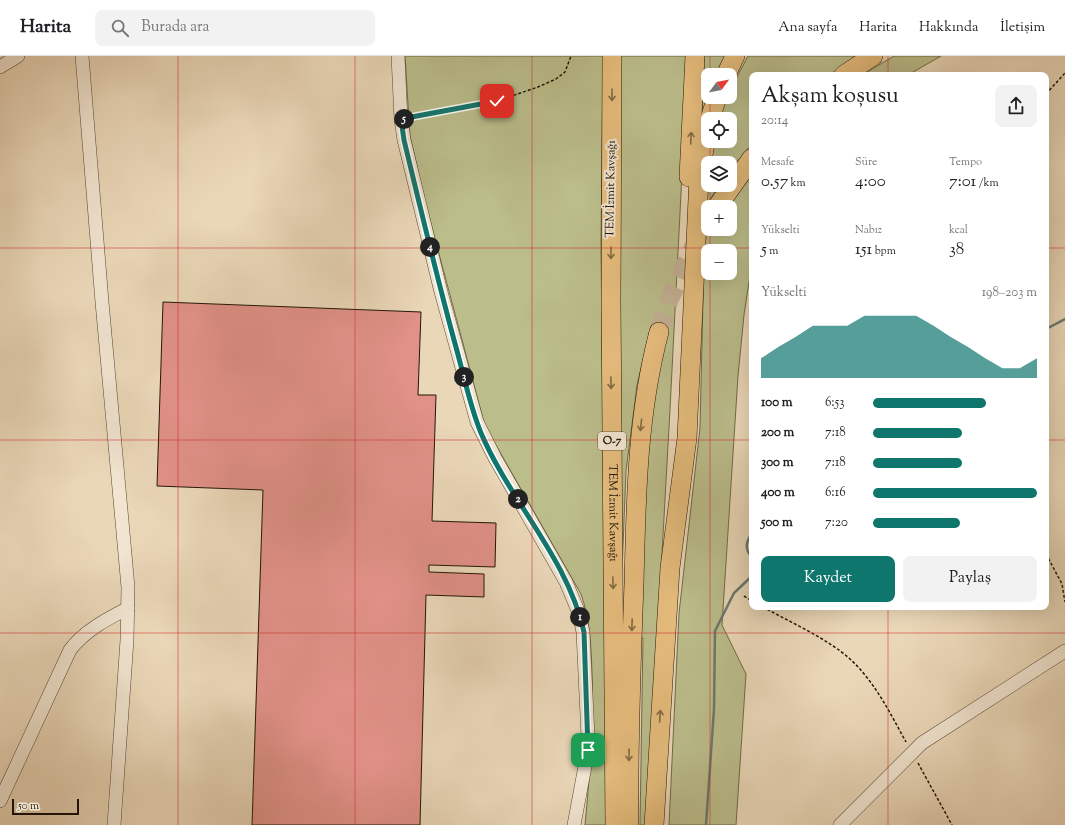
<!DOCTYPE html>
<html lang="tr">
<head>
<meta charset="utf-8">
<style>
  :root { --surface:#fff; --page:#f2f2f2; --text:#202124; --muted:#757577; --line:#e0e0e0; --accent:#0f766e }
  body { margin:0; font-family:"Sorts Mill Goudy",serif; background:var(--page); color:var(--text); height:100vh; display:flex; flex-direction:column; font-size:15px; white-space:nowrap }
  * { box-sizing:border-box; margin:0 }
  p { font-size:13px; color:var(--muted) }
  .icon { flex:none; width:22px; height:22px; fill:none; stroke:currentColor; stroke-width:2; stroke-linecap:round; stroke-linejoin:round }
  .map { position:relative; flex:1; overflow:hidden }
  .details { position:absolute; left:749px; top:16px; width:300px; height:538px; display:flex; flex-direction:column; background:var(--surface); border-radius:8px; box-shadow:0 4px 16px #0002 }
  .details>* { flex:none }
  .needle { width:26px; rotate:58deg }
  .fabs { position:absolute; left:701px; top:12px; display:grid; gap:8px }
  .fabs a { display:grid; place-items:center; width:36px; height:36px; border-radius:8px; background:var(--surface); box-shadow:0 4px 16px #0002; font-size:20px }
  .scale { position:absolute; left:12px; bottom:10px; width:67px; box-sizing:border-box; padding-left:4px; border:2px solid #231606; border-top:0; font-size:11px; line-height:14px; white-space:nowrap; color:#231606; -webkit-text-stroke:3px #f1e5d1; paint-order:stroke }
  .pin { position:absolute; display:grid; place-items:center; width:34px; height:34px; color:#fff; margin:-17px; border-radius:8px; box-shadow:0 2px 6px #0006 }
  .km { position:absolute; width:20px; height:20px; margin:-10px; border-radius:50%; background:#222; color:#fff; font-size:11px; line-height:20px; text-align:center }
  .round { display:grid; place-items:center; flex:none; width:42px; height:42px; border-radius:8px; background:var(--page) }
  .headline { display:flex; align-items:center; justify-content:space-between; height:68px; padding:0 12px }
  h1 { font-size:22px; font-weight:600; line-height:30px }
  .metrics { display:grid; grid-template-columns:repeat(3,1fr); gap:6px; height:68px; padding:4px 12px }
  .metrics div { display:grid; align-content:center }
  .metrics b { font-size:17px; font-weight:600 }
  .metrics small { font-size:11px; font-weight:400 }
  .metrics p { font-size:11px }
  .chart { height:112px; padding:8px 12px }
  .chart p { display:flex; justify-content:space-between }
  .chart svg { width:100%; height:72px; margin-top:4px; fill:var(--accent); opacity:.7 }
  .cta { display:flex; gap:8px; margin-top:auto; padding:8px 12px }
  .cta a { flex:1; height:46px; border-radius:8px; background:var(--accent); color:#fff; font-size:16px; font-weight:600; line-height:46px; text-align:center }
  .cta a+a { background:var(--page); color:var(--text) }
  ul { padding:0 12px; list-style:none; font-size:13px }
  li { display:grid; grid-template-columns:64px 48px 1fr; align-items:center; height:30px }
  li i { height:10px; border-radius:5px; background:var(--accent) }
  header { display:flex; align-items:center; gap:24px; box-sizing:border-box; height:56px; padding:0 20px; background:var(--surface); border-bottom:1px solid var(--line) }
  header strong { font-size:19px }
  nav { display:flex; gap:22px; margin-inline-start:auto; font-size:14px }
  .search { width:280px; height:36px; background:var(--page); display:flex; align-items:center; gap:10px; box-sizing:border-box; padding:0 14px; border-radius:8px; color:var(--muted); font-size:15px }
  .map>svg:first-child { display:block }
  .green { fill:#bbbd8b; stroke:#6f6a48; fill-rule:evenodd }
  .lines { fill:none; stroke-linecap:round; stroke-linejoin:round }
  .stream { stroke:#69786e; stroke-width:2.5 }
  .building { fill:#e19188; stroke:#231606 }
  .highway-tunnel { stroke:#c2b094; stroke-width:19; stroke-dasharray:19 10; stroke-linecap:butt }
  .minor-casing { stroke:#554632; stroke-width:14 }
  .highway-casing { stroke:#231606; stroke-width:20 }
  .path { stroke:#231606; stroke-width:1.5; stroke-dasharray:3 2; stroke-linecap:butt }
  .minor { stroke:#f1e5d1; stroke-width:13 }
  .highway { stroke:#e5bc7c; stroke-width:19 }
  .oneway { stroke:#846941 }
  .route-casing { stroke:#fff; stroke-width:8 }
  .route { stroke:#0f766e; stroke-width:5 }
  .grid { fill:none; stroke:#d62828; stroke-width:1; stroke-opacity:0.55 }
  .labels { text-anchor:middle; dominant-baseline:central; stroke-width:4; stroke-linejoin:round; paint-order:stroke }
  .shield { fill:#f1e5d1; stroke:#615443; stroke-width:1 }
  .shield-label { font-size:11px; font-weight:bold; fill:#231606 }
  .street-label { font-size:12px; fill:#231606; stroke:#f1e5d1 }
</style>
</head>
<body>
<header>
<strong>Harita</strong>
<div class="search"><svg class="icon" aria-label="search" viewBox="0 0 24 24"><circle cx="10" cy="10" r="6"/><path d="M15 15l6 6"/></svg>Burada ara</div>
<nav><a>Ana sayfa</a><a>Harita</a><a>Hakkında</a><a>İletişim</a></nav>
</header>
<div class="map">
<svg width="1065" height="769" viewBox="0 0 1065 769">
  <rect width="100%" height="100%" fill="#ead7b8"/>
  <filter id="stains"><feTurbulence type="fractalNoise" baseFrequency=".005" numOctaves="4"/><feColorMatrix values="0 0 0 0 .2 0 0 0 0 .09 0 0 0 0 .02 0 0 0 .5 -.17"/></filter>
  <radialGradient id="worn" r=".72"><stop offset=".6" stop-color="#630" stop-opacity="0"/><stop offset="1" stop-color="#630" stop-opacity=".3"/></radialGradient>
  <g class="green">
    <path d="M405 0H603L601 188 607 769H585C590 717 594 668 592 616 591 589 590 564 581 538L485 370 426 149 410 80Z"/>
    <polygon points="620,0 688,0 670,353 647,769 640,769 643,582 639,581 650,274 637,329 626,415 620,566"/>
    <polygon points="704,0 727,0 717,19 708,19 708,41 704,56 702,56"/>
    <polygon points="748,0 856,0 829,19 752,19 752,88 730,114 730,107 710,107 715,85 730,85 730,63 720,63 726,41 730,41 730,34"/>
    <polygon points="894,0 941,0 908,19 862,19"/>
    <path d="M752 119V206L744 259 738 320 722 569 746 618 736 769H669L679 557 700 372 704 200 708 129H719L711 142 716 151H708V173H730V151H728ZM708 195H730V217H708Z"/>
  </g>
  <g class="lines">
    <g class="stream">
      <polyline points="1046,273 1065,263"/>
      <path d="M752 477C746 486 744 493 752 501"/>
      <polyline points="706,769 714,653 715,575 734,537 752,520"/>
    </g>
  </g>
  <polygon class="building" points="163,246 421,256 418,339 436,339 432,465 496,467 495,511 429,509 429,516 484,518 484,541 426,539 420,769 252,769 263,434 157,430"/>
  <g class="lines">
    <polyline class="highway-tunnel" points="659,276 669,244 702,173 708,164"/>
    <g class="minor-casing">
      <g id="minor">
        <polyline points="82,0 102,246 128,531 127,584 114,769"/>
        <polyline points="398,0 401,63 404,84 441,236 477,366 495,402 566,526 579,557 583,576 588,681 588,694 574,769"/>
        <polyline points="0,11 18,0"/>
        <path d="M0 745 70 594C84 575 107 563 128 552"/>
        <polyline points="840,769 922,687 1065,595"/>
      </g>
    </g>
    <g class="highway-casing">
      <g id="highway">
        <path id="s1" d="M612 0 611 245 615 769"/>
        <polyline points="726,19 735,0"/>
        <polyline points="844,19 873,0"/>
        <polyline points="710,63 717,41"/>
        <polyline points="689,121 695,0"/>
        <polyline points="717,151 752,102"/>
        <path d="M629 769C628 688 631 608 634 528 636 442 637 360 659 276"/>
        <polyline points="654,769 670,512 687,382 699,121 708,71"/>
      </g>
    </g>
    <g class="path">
      <polyline points="1046,38 1065,17"/>
      <polyline points="411,61 497,45 538,31 556,23 565,16 571,0"/>
      <polyline points="1046,498 1062,528 1065,546"/>
      <polyline points="744,540 752,545"/>
      <path d="M763 551C790 566 828 583 850 603 875 626 890 657 906 686"/>
      <polyline points="918,707 952,769"/>
    </g>
    <use href="#minor" class="minor"/>
    <use href="#highway" class="highway"/>
  </g>
  <defs><path id="oneway-shaft" d="M-6 0H5M1.5-3L5.5 0L1.5 3" fill="none" stroke-width="1.6" stroke-linecap="round" stroke-linejoin="round"/></defs>
  <g class="oneway">
    <use href="#oneway-shaft" transform="translate(612 39) rotate(90)"/>
    <use href="#oneway-shaft" transform="translate(691 82) rotate(-87)"/>
    <use href="#oneway-shaft" transform="translate(611 197) rotate(90)"/>
    <use href="#oneway-shaft" transform="translate(611 327) rotate(89)"/>
    <use href="#oneway-shaft" transform="translate(641 369) rotate(96)"/>
    <use href="#oneway-shaft" transform="translate(613 527) rotate(89)"/>
    <use href="#oneway-shaft" transform="translate(632 569) rotate(92)"/>
    <use href="#oneway-shaft" transform="translate(660 660) rotate(-86)"/>
    <use href="#oneway-shaft" transform="translate(629 699) rotate(91)"/>
  </g>
  <g class="lines">
    <g class="route-casing">
      <path id="route" d="M497 45 401 63 404 84C420 151 436 217 454 284 463 315 469 348 481 377 510 445 568 503 584 576L588 694"/>
    </g>
    <use href="#route" class="route"/>
  </g>
  <path class="grid" d="M178 0V769M355 0V769M532 0V769M710 0V19M888 0V19M710 41V63M710 85V107M710 129V151M710 173V195M0 192H752M1046 192H1065M710 217V769M0 384H752M1046 384H1065M888 551V769M0 577H1065"/>
  <g class="labels">
    <rect class="shield" x="598" y="376" width="28" height="18" rx="3"/>
    <g class="shield-label">
      <text x="612" y="385">O-7</text>
    </g>
    <g class="street-label">
      <text transform="translate(611 133) rotate(-89)">TEM İzmit Kavşağı</text>
      <text stroke="none"><textPath href="#s1" startOffset="457">TEM İzmit Kavşağı</textPath></text>
    </g>
  </g>
  <rect width="100%" height="100%" filter="url(#stains)"/>
  <rect width="100%" height="100%" fill="url(#worn)"/>
</svg>
<div class="fabs">
<a><svg class="needle" viewBox="-14 -14 28 28"><path d="M0-13l5 13h-10z" fill="#e53935"/><path d="M0 13l5-13h-10z" fill="#757577"/></svg></a>
<a><svg class="icon" aria-label="locate" viewBox="0 0 24 24"><circle cx="12" cy="12" r="6"/><path d="M12 2v4M12 18v4M2 12h4M18 12h4"/></svg></a>
<a><svg class="icon" aria-label="layers" viewBox="0 0 24 24"><path d="M12 4l9 5-9 5-9-5zM3 14l9 5 9-5"/></svg></a>
<a>+</a>
<a>−</a>
</div>
<div class="scale">50 m</div>
<div class="pin" style="left:588px;top:694px;background:#1e9e55"><svg class="icon" aria-label="arrive" viewBox="0 0 24 24"><path d="M6 21V4h12l-3 4 3 4H6"/></svg></div>
<div class="pin" style="left:497px;top:45px;background:#d93025"><svg class="icon" aria-label="check" viewBox="0 0 24 24"><path d="M5 12l5 5 9-10"/></svg></div>
<b class="km" style="left:580px;top:561px">1</b>
<b class="km" style="left:518px;top:443px">2</b>
<b class="km" style="left:464px;top:321px">3</b>
<b class="km" style="left:430px;top:191px">4</b>
<b class="km" style="left:404px;top:63px">5</b>
<section class="details">
<div class="headline"><div><h1>Akşam koşusu</h1><p>20:14</p></div><a class="round"><svg class="icon" aria-label="share" viewBox="0 0 24 24"><path d="M12 15V3M7 8l5-5 5 5M5 13v7h14v-7"/></svg></a></div>
<div class="metrics">
<div><p>Mesafe</p><b>0.57<small> km</small></b></div>
<div><p>Süre</p><b>4:00</b></div>
<div><p>Tempo</p><b>7:01<small> /km</small></b></div>
</div>
<div class="metrics">
<div><p>Yükselti</p><b>5<small> m</small></b></div>
<div><p>Nabız</p><b>151<small> bpm</small></b></div>
<div><p>kcal</p><b>38</b></div>
</div>
<div class="chart"><p><span>Yükselti</span>198–203 m</p>
<svg viewBox="0 0 160 44" preserveAspectRatio="none"><path d="M0 44V32L10 25L20 19L30 12L40 12L50 12L60 6L70 6L80 6L90 6L100 12L110 19L120 25L130 32L140 38L150 38L160 32V44z"/></svg>
</div>
<ul>
<li><b>100 m</b>6:53<i style="width:69%"></i></li>
<li><b>200 m</b>7:18<i style="width:54%"></i></li>
<li><b>300 m</b>7:18<i style="width:54%"></i></li>
<li><b>400 m</b>6:16<i style="width:100%"></i></li>
<li><b>500 m</b>7:20<i style="width:53%"></i></li>
</ul>
<div class="cta"><a>Kaydet</a><a>Paylaş</a></div>
</section>
</div>
</body>
</html>
